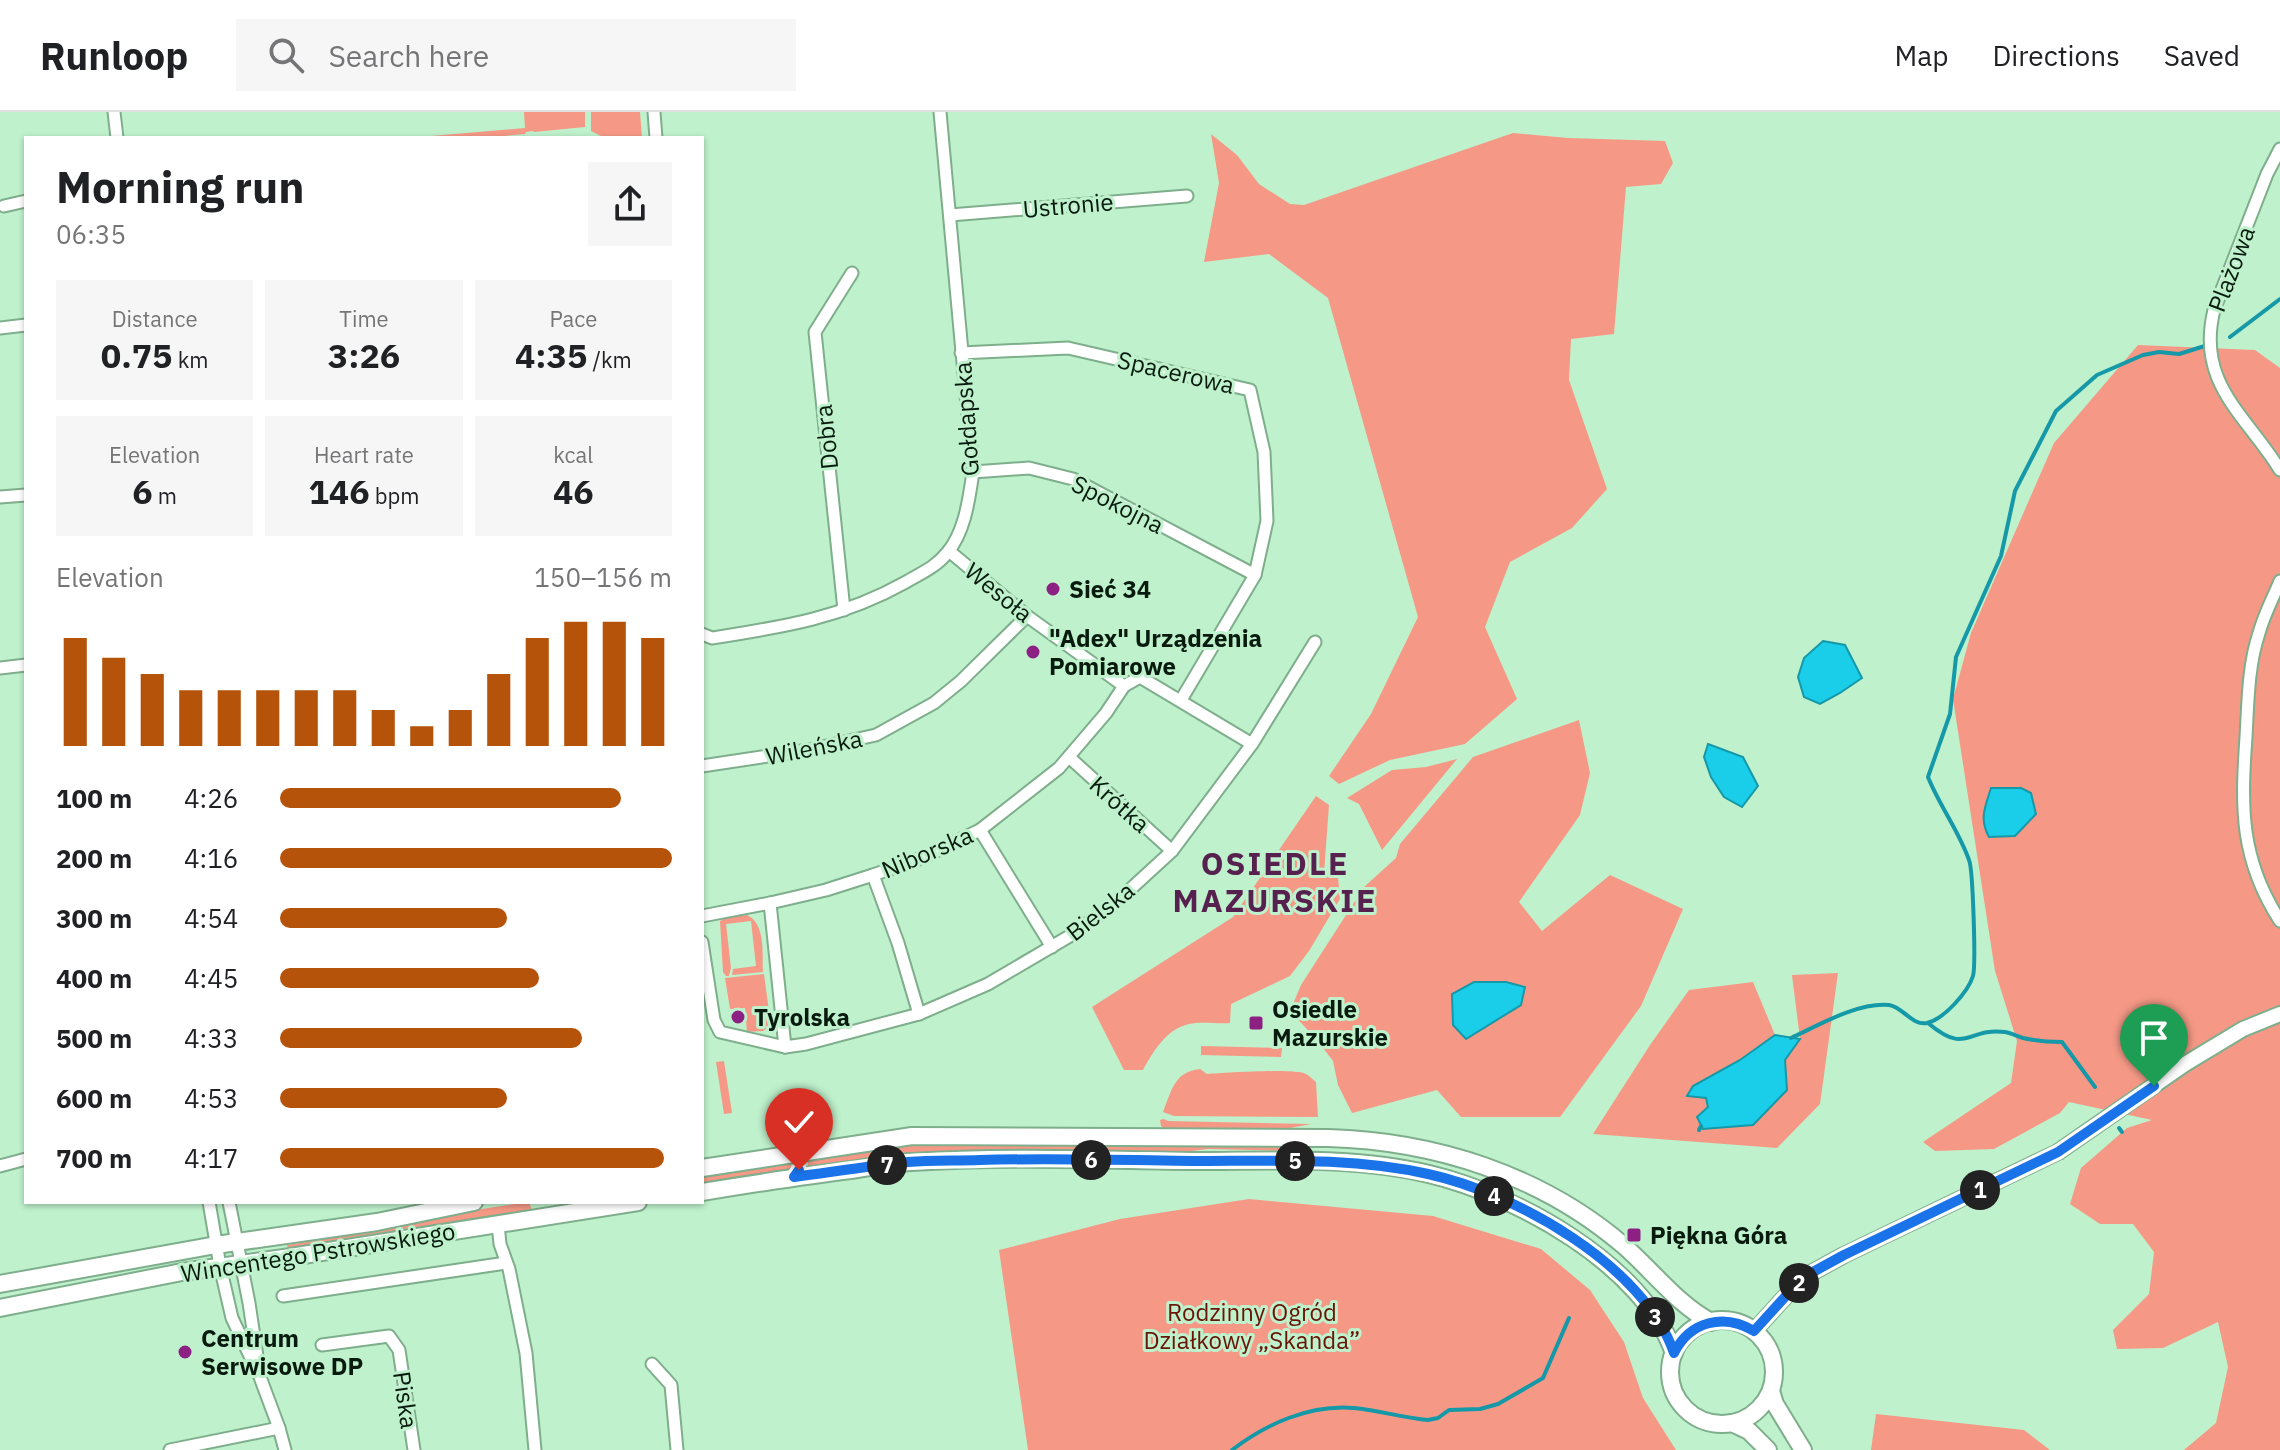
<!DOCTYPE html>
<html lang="en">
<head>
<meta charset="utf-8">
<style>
  :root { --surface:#fff; --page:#f6f6f6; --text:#202124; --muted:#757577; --line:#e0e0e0; --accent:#b45309 }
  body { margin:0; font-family:"IBM Plex Sans",sans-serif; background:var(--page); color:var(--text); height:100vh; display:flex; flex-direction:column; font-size:30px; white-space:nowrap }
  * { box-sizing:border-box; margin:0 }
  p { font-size:26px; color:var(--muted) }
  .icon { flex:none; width:44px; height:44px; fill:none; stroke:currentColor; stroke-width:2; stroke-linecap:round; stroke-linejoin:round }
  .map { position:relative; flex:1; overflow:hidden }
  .drawer { position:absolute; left:24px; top:24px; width:680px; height:1068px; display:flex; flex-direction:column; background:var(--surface); border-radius:0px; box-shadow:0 2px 6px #0004 }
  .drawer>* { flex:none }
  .pin { position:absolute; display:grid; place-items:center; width:68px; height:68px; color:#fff; margin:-82px -34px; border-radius:50% 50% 50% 0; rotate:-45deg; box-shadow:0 0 8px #0007 }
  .pin .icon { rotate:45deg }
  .km { position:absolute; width:40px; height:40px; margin:-20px; border-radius:50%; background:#222; color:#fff; font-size:22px; line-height:40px; text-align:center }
  .round { display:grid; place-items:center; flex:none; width:84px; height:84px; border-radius:0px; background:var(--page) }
  .head { display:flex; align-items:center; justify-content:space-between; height:136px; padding:0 32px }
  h1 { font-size:44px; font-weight:700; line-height:60px }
  .stats { display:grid; grid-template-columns:repeat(3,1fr); gap:12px; height:136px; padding:8px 32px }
  .stats div { display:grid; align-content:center; border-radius:0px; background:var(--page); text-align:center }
  .stats b { font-size:34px; font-weight:700 }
  .stats small { font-size:22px; font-weight:400 }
  .stats p { font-size:22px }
  .chart { height:224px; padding:16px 32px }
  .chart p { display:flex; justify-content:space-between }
  .chart svg { width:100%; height:144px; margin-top:8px; stroke:var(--accent); stroke-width:6 }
  ul { padding:0 32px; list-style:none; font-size:26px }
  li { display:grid; grid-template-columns:128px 96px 1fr; align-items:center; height:60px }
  li i { height:20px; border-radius:10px; background:var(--accent) }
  header { display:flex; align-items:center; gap:48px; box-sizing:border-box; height:112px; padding:0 40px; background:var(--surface); border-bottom:2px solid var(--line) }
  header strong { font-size:38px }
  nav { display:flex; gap:44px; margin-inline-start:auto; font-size:28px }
  .search { width:560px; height:72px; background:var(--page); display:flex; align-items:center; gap:20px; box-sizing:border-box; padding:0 28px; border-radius:0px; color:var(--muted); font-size:30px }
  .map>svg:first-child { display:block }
  .green { fill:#f59986; fill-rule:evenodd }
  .water { fill:#1acde9; stroke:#1598a7; stroke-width:2 }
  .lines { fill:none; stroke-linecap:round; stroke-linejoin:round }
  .stream { stroke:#1598a7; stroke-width:4 }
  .minor-casing { stroke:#7eae8b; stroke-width:15 }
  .tertiary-casing { stroke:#7eae8b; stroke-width:18 }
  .secondary-casing { stroke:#7eae8b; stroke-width:20 }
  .minor { stroke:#fff; stroke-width:11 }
  .tertiary { stroke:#fff; stroke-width:14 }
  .secondary { stroke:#fff; stroke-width:16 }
  .route-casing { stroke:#fff; stroke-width:16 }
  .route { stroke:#1a73e8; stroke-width:10 }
  .poi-dot { fill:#8d2083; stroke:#bff1cc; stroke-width:3 }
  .labels { text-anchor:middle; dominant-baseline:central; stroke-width:6; stroke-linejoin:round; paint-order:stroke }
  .street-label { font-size:24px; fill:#081b0e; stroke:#bff1cc }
  .poi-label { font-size:24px; font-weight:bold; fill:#081b0e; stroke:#bff1cc; text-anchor:start }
  .park-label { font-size:24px; fill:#681607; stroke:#bff1cc }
  .district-label { font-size:32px; font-weight:bold; letter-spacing:2px; fill:#56214f; stroke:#bff1cc }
</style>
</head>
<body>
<header>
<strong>Runloop</strong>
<div class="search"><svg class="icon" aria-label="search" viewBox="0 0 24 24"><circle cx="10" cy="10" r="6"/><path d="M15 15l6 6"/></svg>Search here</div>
<nav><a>Map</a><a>Directions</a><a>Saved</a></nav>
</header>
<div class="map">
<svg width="2280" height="1338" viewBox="0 0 2280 1338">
  <rect width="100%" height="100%" fill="#bff1cc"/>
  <g class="green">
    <polygon points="524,0 585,0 585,15 534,20 533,19 526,20 525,22 482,26 408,26 525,16"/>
    <polygon points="591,0 640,0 642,26 605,26 591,19"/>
    <polygon points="1513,21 1568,26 1665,29 1673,51 1661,72 1626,75 1614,222 1571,227 1569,268 1607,377 1572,416 1510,450 1485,515 1517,587 1465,632 1390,648 1339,672 1329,664 1371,602 1418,505 1328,186 1269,142 1204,150 1219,71 1211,22 1237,43 1259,72 1290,92 1304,93"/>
    <polygon points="2138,233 2255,238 2280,256 2280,1338 2184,1338 2216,1311 2228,1255 2218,1210 2163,1236 2117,1237 2113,1218 2149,1182 2154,1140 2133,1112 2100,1112 2070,1092 2081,1056 2127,1016 2152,1008 2069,990 2060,1001 1994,1037 1935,1039 1923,1030 2011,971 2017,929 1995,859 1953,587 1971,521 2054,331"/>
    <path d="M1579 608 1590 661 1580 703 1519 790 1542 819 1610 763 1683 797 1641 894 1560 1005H1461L1437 978 1352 1001 1338 973 1333 949 1317 928 1290 899 1301 873 1364 775 1396 746 1400 732 1473 645ZM1474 870H1506L1525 874 1521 894 1452 882Z"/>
    <polygon points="1457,647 1382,738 1359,692 1347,686 1392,658 1426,655"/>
    <path d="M1316 684 1329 693 1324 761 1338 765 1340 787 1309 839 1290 864 1231 892 1230 911C1217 912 1201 909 1189 912 1166 917 1153 940 1143 958H1124L1092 895 1233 805Z"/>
    <path d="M747 803C766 812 762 842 763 860L732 863 733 857 756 854 751 809 726 812 731 856 729 864H726L723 860 720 809 725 806Z"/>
    <polygon points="1838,861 1820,992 1777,1036 1593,1022 1650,933 1689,878 1753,870 1775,923 1688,984 1706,986 1708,995 1787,978 1785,948 1800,927 1792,863"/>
    <polygon points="764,862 771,914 763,919 747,920 745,896 730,897 725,866"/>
    <polygon points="1201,934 1282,936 1281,945 1201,943"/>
    <polygon points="724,949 732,1001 724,1002 716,950"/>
    <path d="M1200 957 1207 962C1225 961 1295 956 1306 962 1310 964 1312 967 1316 970L1318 1005 1174 1004 1163 1000C1172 978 1174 960 1200 957Z"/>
    <polygon points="1164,1007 1168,1009 1311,1012 1280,1018 1163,1016 1161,1014 1160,1008"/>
    <polygon points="970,1031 1296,1034 1296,1038 1290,1039 1208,1037 1176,1041 892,1044 808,1054 807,1046 909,1033"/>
    <polygon points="790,1048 792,1058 702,1072 702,1062"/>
    <polygon points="1249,1087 1433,1104 1541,1137 1590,1178 1624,1230 1643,1286 1676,1338 1028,1338 999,1138 1120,1107"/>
    <polygon points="529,1090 532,1098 288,1137 287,1133 362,1121 408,1108"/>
    <polygon points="1876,1302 2024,1318 2050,1338 1871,1338"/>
  </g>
  <g class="water">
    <polygon points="1823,529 1845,533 1862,566 1840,581 1820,592 1804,585 1798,565 1804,546"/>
    <polygon points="1708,632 1743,645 1758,674 1742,695 1724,685 1711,665 1704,645"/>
    <path d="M1991 676H2021L2031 681 2036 702 2015 724 1989 725C1979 707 1985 695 1991 676Z"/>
    <polygon points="1474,870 1506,870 1525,875 1521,893 1466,927 1453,913 1452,882"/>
    <polygon points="1775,923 1800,927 1785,948 1787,978 1753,1013 1703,1017 1697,1005 1708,995 1706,986 1687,984 1693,974 1740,948"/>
  </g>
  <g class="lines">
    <g class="stream">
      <polyline points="2230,225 2280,187"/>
      <path d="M1928 911C1967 944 1967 915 2005 920 2011 921 2017 924 2023 926 2036 929 2049 930 2062 930L2095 975"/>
      <path d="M1791 926C1819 913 1858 890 1889 893 1903 895 1912 914 1927 911 1944 907 1968 880 1973 864 1976 854 1973 757 1969 748 1959 719 1939 693 1928 665L1950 602 1956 545 2001 444 2015 379 2056 299 2097 263 2143 243 2159 240 2179 242 2208 233"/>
      <polyline points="2119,1016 2122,1020"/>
      <polyline points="1699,1018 1701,1014"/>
      <path d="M1232 1338C1266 1312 1310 1292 1354 1296 1378 1298 1403 1306 1428 1308L1438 1306 1449 1298 1480 1297 1498 1292 1543 1266 1569 1206"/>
    </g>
    <g class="minor-casing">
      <g id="minor">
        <polyline points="114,0 117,26"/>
        <polyline points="654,0 656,26"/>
        <path d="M2280 37 2267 62 2214 198C2196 271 2245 302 2280 358"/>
        <polyline points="4,94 26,89"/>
        <polyline points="950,103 1187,84"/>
        <polyline points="0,216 26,213"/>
        <polyline points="961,241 1068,236 1250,278 1264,340 1267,409 1255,463 1181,588"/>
        <polyline points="973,360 1029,356 1073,367 1255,463"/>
        <polyline points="0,385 26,383"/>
        <polyline points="949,439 1027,504 1124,574 1140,565 1252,632"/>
        <path d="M2280 469C2273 486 2264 503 2259 521 2248 554 2248 590 2246 625 2241 696 2240 747 2280 809"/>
        <polyline points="844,498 815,220 852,161"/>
        <path d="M702 522 712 526C783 515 842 506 906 470 921 461 936 455 947 441 965 420 969 387 973 360L940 0"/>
        <polyline points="0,556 26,553"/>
        <polyline points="1069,645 1172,739"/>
        <polyline points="702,654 808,638 876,623 934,591 961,569 1027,504"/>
        <polyline points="980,718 1052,835"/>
        <polyline points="873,763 898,831 919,902"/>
        <polyline points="770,791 826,778 873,763 924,745 980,718 1059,656 1106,601 1124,574"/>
        <polyline points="702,804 770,791 785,935 720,920 714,908 702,830"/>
        <polyline points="785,935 806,932 919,902 988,872 1068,825 1112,794 1172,739 1252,632 1315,530"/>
        <polyline points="0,1054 26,1047"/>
        <polyline points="209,1090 220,1154 232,1206 260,1265 279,1316 285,1338"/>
        <polyline points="229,1090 249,1191 258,1251"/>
        <polyline points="498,1112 500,1132 509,1157 526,1241 535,1338"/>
        <polyline points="283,1184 506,1151"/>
        <polyline points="322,1233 389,1224 399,1238 414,1338"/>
        <polyline points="652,1252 671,1273 677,1338"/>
        <polyline points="170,1338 279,1316"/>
      </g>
    </g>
    <g class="tertiary-casing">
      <polyline id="tertiary" points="1754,1219 1794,1175 1813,1160 1844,1143 2058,1040 2185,952 2243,917 2280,902"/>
    </g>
    <g class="secondary-casing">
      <g id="secondary">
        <path d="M702 1056 912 1024 1328 1026C1435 1029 1541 1063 1623 1133 1651 1157 1678 1193 1711 1210"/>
        <path d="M702 1080C752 1072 801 1064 851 1058 871 1055 891 1051 911 1050 1005 1044 1101 1048 1195 1049 1272 1049 1353 1044 1429 1062 1516 1083 1643 1152 1674 1241"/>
        <polyline points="0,1172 216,1133 377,1110 474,1090"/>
        <polyline points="0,1196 182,1160 284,1146 638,1090"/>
        <circle cx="1722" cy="1260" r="52"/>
        <polyline points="1771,1279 1775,1292 1803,1338"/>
        <polyline points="1732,1311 1749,1319 1768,1338"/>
      </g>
    </g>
    <use href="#minor" class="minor"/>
    <use href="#tertiary" class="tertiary"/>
    <use href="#secondary" class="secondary"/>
  </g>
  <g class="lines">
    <g class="route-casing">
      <path id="route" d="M799 1058 794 1065C832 1060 870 1054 908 1050 932 1048 956 1049 980 1048 1051 1046 1122 1048 1193 1049 1271 1049 1351 1045 1428 1062 1515 1081 1644 1153 1674 1241 1690 1209 1724 1201 1754 1219L1794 1175 1813 1160 1844 1143 2058 1040 2154 974"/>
    </g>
    <use href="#route" class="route"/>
  </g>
  <g class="poi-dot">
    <circle cx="1053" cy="477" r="8"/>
    <circle cx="1033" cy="540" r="8"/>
    <circle cx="738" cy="905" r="8"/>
    <rect x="1248" y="903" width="16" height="16" rx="4"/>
    <rect x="1626" y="1115" width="16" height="16" rx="4"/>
    <circle cx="185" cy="1240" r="8"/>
  </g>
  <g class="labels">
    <g class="street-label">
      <text transform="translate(1068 93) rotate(-5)">Ustronie</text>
      <text transform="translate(2231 157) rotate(-69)">Plażowa</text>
      <text transform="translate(1176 260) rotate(13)">Spacerowa</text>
      <text transform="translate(966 307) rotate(-94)">Gołdapska</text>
      <text transform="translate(826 325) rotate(-96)">Dobra</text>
      <text transform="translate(1118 392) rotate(27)">Spokojna</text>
      <text transform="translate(999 480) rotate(39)">Wesoła</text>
      <text transform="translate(814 635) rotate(-11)">Wileńska</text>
      <text transform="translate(1120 692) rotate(42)">Krótka</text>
      <text transform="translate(927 740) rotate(-23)">Niborska</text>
      <text transform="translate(1100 799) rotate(-38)">Bielska</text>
      <text transform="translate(318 1140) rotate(-9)">Wincentego Pstrowskiego</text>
      <text transform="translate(406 1288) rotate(82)">Piska</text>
    </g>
    <g class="poi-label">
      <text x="1069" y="477">Sieć 34</text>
      <text x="1049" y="526">"Adex" Urządzenia<tspan x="1049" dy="28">Pomiarowe</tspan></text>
      <text x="1272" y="897">Osiedle<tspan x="1272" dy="28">Mazurskie</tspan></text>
      <text x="754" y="905">Tyrolska</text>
      <text x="1650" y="1123">Piękna Góra</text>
      <text x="201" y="1226">Centrum<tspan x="201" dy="28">Serwisowe DP</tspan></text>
    </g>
    <g class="park-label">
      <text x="1252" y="1200">Rodzinny Ogród<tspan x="1252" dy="28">Działkowy „Skanda”</tspan></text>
    </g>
    <g class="district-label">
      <text x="1275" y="751">OSIEDLE<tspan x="1275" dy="37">MAZURSKIE</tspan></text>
    </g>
  </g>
</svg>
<div class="pin" style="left:2154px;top:974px;background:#1e9e55"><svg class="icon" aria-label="arrive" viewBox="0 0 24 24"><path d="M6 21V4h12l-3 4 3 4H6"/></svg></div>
<div class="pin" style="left:799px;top:1058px;background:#d93025"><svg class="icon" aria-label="check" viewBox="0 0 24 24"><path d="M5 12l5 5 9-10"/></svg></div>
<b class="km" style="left:1980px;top:1078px">1</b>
<b class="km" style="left:1799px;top:1171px">2</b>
<b class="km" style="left:1655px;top:1205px">3</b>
<b class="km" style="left:1494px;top:1084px">4</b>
<b class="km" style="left:1295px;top:1049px">5</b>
<b class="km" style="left:1091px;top:1048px">6</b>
<b class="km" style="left:887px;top:1053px">7</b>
<section class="drawer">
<div class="head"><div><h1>Morning run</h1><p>06:35</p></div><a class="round"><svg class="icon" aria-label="share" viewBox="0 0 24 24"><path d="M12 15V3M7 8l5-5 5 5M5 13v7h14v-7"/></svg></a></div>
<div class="stats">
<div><p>Distance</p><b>0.75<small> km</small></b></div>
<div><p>Time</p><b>3:26</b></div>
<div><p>Pace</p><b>4:35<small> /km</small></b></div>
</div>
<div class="stats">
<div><p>Elevation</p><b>6<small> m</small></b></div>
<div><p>Heart rate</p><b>146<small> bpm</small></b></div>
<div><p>kcal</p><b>46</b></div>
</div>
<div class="chart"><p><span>Elevation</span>150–156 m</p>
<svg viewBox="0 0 160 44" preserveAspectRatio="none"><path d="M5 44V11M15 44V17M25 44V22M35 44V27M45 44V27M55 44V27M65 44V27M75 44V27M85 44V33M95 44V38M105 44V33M115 44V22M125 44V11M135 44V6M145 44V6M155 44V11"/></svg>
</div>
<ul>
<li><b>100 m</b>4:26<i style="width:87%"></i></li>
<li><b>200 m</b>4:16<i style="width:100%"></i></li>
<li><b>300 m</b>4:54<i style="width:58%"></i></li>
<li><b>400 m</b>4:45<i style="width:66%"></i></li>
<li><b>500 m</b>4:33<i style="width:77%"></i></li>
<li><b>600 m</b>4:53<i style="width:58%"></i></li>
<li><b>700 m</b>4:17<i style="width:98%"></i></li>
</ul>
</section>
</div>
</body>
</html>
